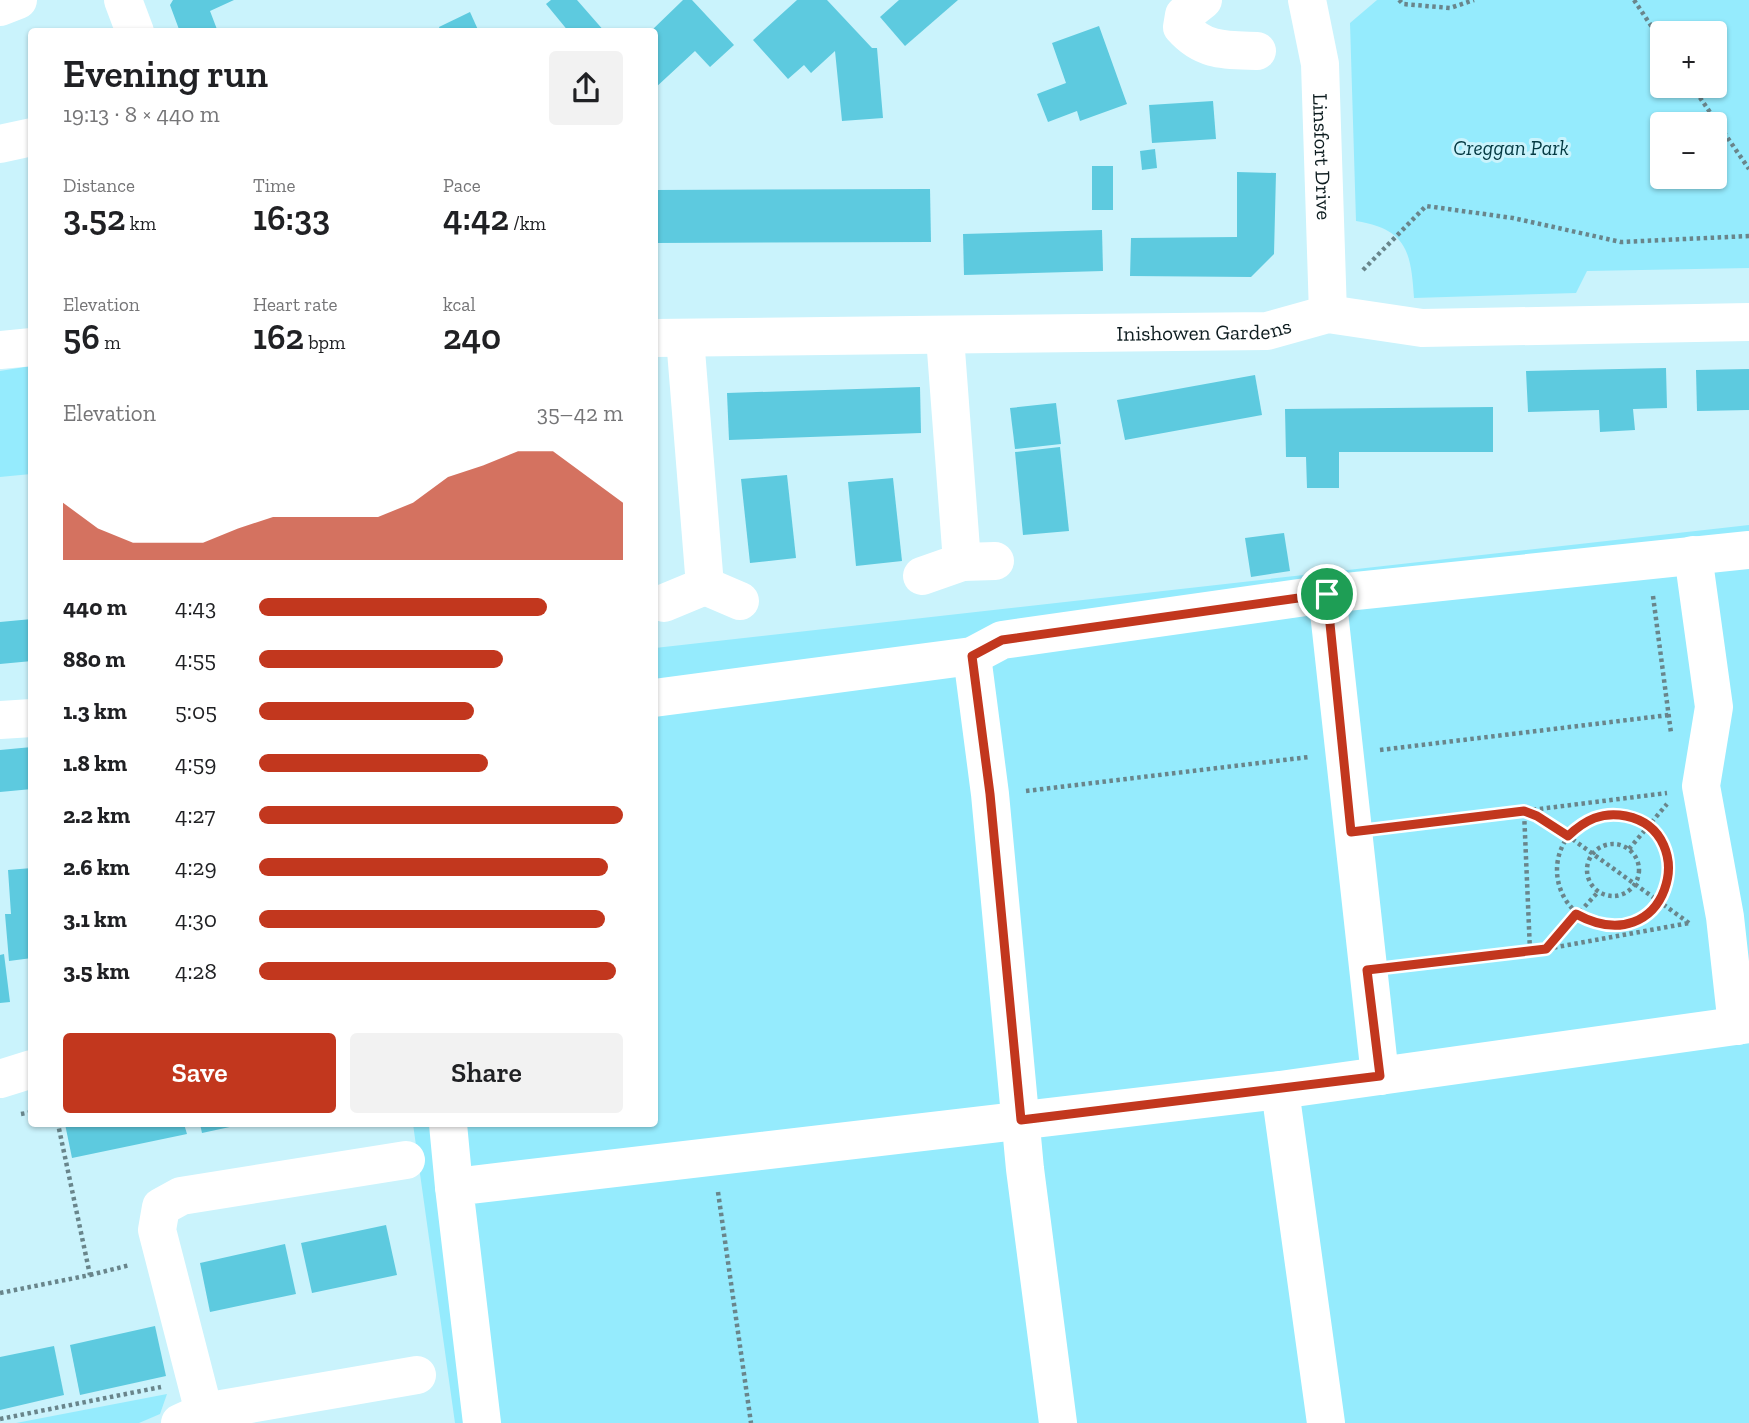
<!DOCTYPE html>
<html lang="en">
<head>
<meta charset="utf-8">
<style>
  :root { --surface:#fff; --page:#f2f2f2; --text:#202124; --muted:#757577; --accent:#c2371e }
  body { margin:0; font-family:"Zilla Slab",serif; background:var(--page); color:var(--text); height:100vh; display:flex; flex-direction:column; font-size:26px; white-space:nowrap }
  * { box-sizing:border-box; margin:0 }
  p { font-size:23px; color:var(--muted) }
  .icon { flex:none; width:38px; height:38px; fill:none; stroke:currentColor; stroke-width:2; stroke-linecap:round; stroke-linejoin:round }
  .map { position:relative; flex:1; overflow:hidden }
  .side { position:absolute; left:28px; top:28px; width:630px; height:1099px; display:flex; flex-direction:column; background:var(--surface); border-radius:7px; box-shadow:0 2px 5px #0004 }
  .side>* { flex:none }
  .buttons { position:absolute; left:1650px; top:21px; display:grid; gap:14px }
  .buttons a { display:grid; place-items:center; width:77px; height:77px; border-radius:7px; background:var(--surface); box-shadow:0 2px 5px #0004; font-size:35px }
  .pin { position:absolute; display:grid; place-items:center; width:60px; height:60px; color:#fff; margin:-30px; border:4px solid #fff; border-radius:50%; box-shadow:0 2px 7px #0007 }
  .round { display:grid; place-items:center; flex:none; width:74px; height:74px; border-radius:7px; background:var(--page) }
  .summary { display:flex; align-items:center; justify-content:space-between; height:119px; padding:0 35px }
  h1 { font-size:38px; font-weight:600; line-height:52px }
  .stats { display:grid; grid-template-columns:repeat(3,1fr); gap:10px; height:119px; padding:7px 35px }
  .stats div { display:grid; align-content:center }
  .stats b { font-size:35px; font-weight:600 }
  .stats small { font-size:19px; font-weight:400 }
  .stats p { font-size:19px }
  .chart { height:196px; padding:14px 35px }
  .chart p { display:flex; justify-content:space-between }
  .chart svg { width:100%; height:126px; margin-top:7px; fill:var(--accent); opacity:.7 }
  .primary-button { display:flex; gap:14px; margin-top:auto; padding:14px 35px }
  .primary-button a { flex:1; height:80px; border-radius:7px; background:var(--accent); color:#fff; font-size:28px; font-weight:600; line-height:80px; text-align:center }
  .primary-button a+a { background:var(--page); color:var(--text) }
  ul { padding:0 35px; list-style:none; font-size:23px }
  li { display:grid; grid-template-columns:112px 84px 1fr; align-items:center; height:52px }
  li i { height:18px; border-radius:9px; background:var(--accent) }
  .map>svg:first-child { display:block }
  .green { fill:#95ebfd; fill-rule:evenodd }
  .building { fill:#5dcadf }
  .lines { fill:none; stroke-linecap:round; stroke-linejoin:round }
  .path { stroke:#69858b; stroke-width:4.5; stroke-dasharray:3.5 3.5; stroke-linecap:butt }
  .minor { stroke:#fff; stroke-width:38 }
  .route-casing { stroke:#fff; stroke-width:14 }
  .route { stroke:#c2371e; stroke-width:9 }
  .labels { text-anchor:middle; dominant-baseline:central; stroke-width:6; stroke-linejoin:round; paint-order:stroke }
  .park-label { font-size:21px; font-style:italic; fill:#043942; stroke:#caf3fc }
  .street-label { font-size:21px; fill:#0e1d20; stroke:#caf3fc }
</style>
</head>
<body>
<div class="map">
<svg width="1749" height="1423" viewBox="0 0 1749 1423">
  <rect width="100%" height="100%" fill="#caf3fc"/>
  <g class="green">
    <path d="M1377 0H1749V268L1587 271 1576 293 1414 298C1411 252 1407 229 1356 221L1350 23ZM1662 33H1715V86H1662ZM1715 124V177H1662V124Z"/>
    <polygon points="31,366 31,474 0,477 0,371"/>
    <polygon points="1749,525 1749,1423 455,1423 413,1124 654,1124 655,648"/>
    <polygon points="167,1394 160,1414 139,1423 16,1423"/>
  </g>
  <g class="building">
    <polygon points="173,0 234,0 210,11 218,32 180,32 170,5"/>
    <polygon points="551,0 577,0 605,32 569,32 546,4"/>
    <polygon points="683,0 692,0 734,45 710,67 695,51 654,89 654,32 650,32"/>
    <polygon points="797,0 827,0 872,48 877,48 883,118 842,121 835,51 811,73 804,65 788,79 753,40"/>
    <polygon points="899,0 958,0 905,46 880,17"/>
    <polygon points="470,12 479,32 441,32 439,27"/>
    <polygon points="1099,26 1127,104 1080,121 1077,111 1048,122 1037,94 1066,83 1052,43"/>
    <polygon points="1213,101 1216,139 1152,143 1149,105"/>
    <polygon points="1155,149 1157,168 1142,170 1140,151"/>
    <rect x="1092" y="166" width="21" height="44"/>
    <polygon points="1237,172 1276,173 1274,254 1251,277 1130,276 1131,238 1237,237"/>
    <polygon points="930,189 931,242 654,243 654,190"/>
    <polygon points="1102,230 1103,271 964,275 963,234"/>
    <polygon points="1666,368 1667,408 1633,409 1635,430 1600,432 1599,410 1528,412 1526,371"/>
    <polygon points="1749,369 1749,410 1697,411 1696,370"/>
    <polygon points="1255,375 1262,415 1125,440 1117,400"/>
    <polygon points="920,387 921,433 729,440 727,393"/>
    <polygon points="1056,403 1061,444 1015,449 1010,408"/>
    <polygon points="1493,407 1493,452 1339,452 1339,488 1307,488 1306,457 1286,457 1285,409"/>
    <polygon points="1060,447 1069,531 1023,535 1015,452"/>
    <polygon points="787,475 796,558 750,563 741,479"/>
    <polygon points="893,478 902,561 856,566 848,482"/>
    <polygon points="1284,533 1290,571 1251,577 1245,538"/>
    <polygon points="32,619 32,661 0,664 0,622"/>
    <polygon points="32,747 32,789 0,792 0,750"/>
    <polygon points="32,868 32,958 9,961 5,914 11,914 8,870"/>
    <polygon points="4,954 10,1002 0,1003 0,955"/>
    <polygon points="65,1124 184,1124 187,1134 72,1158"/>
    <polygon points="200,1124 239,1124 239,1125 202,1133"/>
    <polygon points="386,1225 397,1275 312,1293 301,1243"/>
    <polygon points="285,1244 296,1294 210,1312 200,1263"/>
    <polygon points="155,1326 166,1376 80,1395 70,1345"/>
    <polygon points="54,1346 64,1395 0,1410 0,1357"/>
  </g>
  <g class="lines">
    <g class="path">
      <polyline points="1399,0 1403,4 1450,8 1474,0"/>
      <polyline points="1634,0 1662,42"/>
      <polyline points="1692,86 1749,169"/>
      <polyline points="1363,270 1426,206 1513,218 1621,242 1749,236"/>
      <polyline points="1653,596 1671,733"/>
      <polyline points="1380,750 1669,715"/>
      <polyline points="1026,791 1309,757"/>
      <circle cx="1613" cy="870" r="56"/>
      <polyline points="1387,828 1667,793"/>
      <circle cx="1613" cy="870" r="26"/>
      <polyline points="1629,849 1667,804"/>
      <polyline points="1689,923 1568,836 1537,816 1524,811 1530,951 1546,949 1689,923"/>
      <polyline points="1547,948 1598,892"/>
      <polyline points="1402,966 1530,951"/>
      <polyline points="21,1114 32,1112"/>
      <polyline points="718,1192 751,1423"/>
      <polyline points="90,1275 130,1265"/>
      <polyline points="0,1293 90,1275 58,1124"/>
      <polyline points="0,1419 161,1387"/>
    </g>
    <g class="minor">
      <polyline points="123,0 135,32"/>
      <path d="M1203 0 1184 15 1182 27C1204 52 1226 50 1257 51"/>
      <path id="s1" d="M1307 0 1320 64 1328 314"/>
      <polyline points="0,7 18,0"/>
      <polyline points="0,144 32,137"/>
      <path id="s2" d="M654 338 1267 331 1328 314 1422 328 1749 322"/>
      <polyline points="0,350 32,347"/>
      <polyline points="1693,555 1714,707 1701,786 1725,917 1737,1026"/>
      <polyline points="962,562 995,561"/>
      <polyline points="922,576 962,562 945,337"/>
      <polyline points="705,586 740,601"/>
      <polyline points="1327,594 1380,1076"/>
      <polyline points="664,603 705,586 685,338"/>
      <polyline points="972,656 990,794 1025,1169 1058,1423"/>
      <polyline points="654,698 972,656 1002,640 1327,594 1749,550"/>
      <polyline points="0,720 32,718"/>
      <polyline points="0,1079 32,1069"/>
      <polyline points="1280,1090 1326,1423"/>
      <polyline points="448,1124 454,1187"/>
      <polyline points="204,1412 157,1230 161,1207 181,1196 406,1160"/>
      <polyline points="180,1423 204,1412 417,1375"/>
      <polyline points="482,1423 454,1187 1280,1090 1749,1024"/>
    </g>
  </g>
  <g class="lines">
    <g class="route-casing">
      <path id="route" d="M1327 594 1351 832 1524 811 1537 816 1568 836C1585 820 1602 811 1626 816 1703 832 1668 964 1576 914L1546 949 1367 970 1380 1076 1021 1120 990 794 972 656 1002 640Z"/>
    </g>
    <use href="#route" class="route"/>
  </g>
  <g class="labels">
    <g class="park-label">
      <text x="1511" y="147">Creggan Park</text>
    </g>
    <g class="street-label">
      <text stroke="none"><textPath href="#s1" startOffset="158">Linsfort Drive</textPath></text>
      <text stroke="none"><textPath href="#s2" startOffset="550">Inishowen Gardens</textPath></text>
    </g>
  </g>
</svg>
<div class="buttons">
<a>+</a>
<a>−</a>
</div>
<div class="pin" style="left:1327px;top:594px;background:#1e9e55"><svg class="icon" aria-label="arrive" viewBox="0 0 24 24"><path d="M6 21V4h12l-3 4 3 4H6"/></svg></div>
<section class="side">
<div class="summary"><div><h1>Evening run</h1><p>19:13 · 8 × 440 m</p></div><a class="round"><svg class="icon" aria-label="share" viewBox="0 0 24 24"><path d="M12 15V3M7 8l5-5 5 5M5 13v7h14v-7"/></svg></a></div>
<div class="stats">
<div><p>Distance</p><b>3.52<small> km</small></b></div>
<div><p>Time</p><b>16:33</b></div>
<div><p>Pace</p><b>4:42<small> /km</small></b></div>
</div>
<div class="stats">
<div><p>Elevation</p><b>56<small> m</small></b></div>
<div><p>Heart rate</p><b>162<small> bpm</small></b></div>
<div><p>kcal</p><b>240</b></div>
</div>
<div class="chart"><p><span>Elevation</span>35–42 m</p>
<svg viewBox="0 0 160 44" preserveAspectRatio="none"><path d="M0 44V24L10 33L20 38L30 38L40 38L50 33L60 29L70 29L80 29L90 29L100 24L110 15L120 11L130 6L140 6L150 15L160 24V44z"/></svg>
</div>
<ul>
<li><b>440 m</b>4:43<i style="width:79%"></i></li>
<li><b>880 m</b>4:55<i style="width:67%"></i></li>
<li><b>1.3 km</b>5:05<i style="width:59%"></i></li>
<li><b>1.8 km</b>4:59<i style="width:63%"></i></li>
<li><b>2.2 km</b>4:27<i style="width:100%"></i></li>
<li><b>2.6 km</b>4:29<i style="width:96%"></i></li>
<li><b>3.1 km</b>4:30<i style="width:95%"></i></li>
<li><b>3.5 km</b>4:28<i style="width:98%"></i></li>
</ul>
<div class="primary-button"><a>Save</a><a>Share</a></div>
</section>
</div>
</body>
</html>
